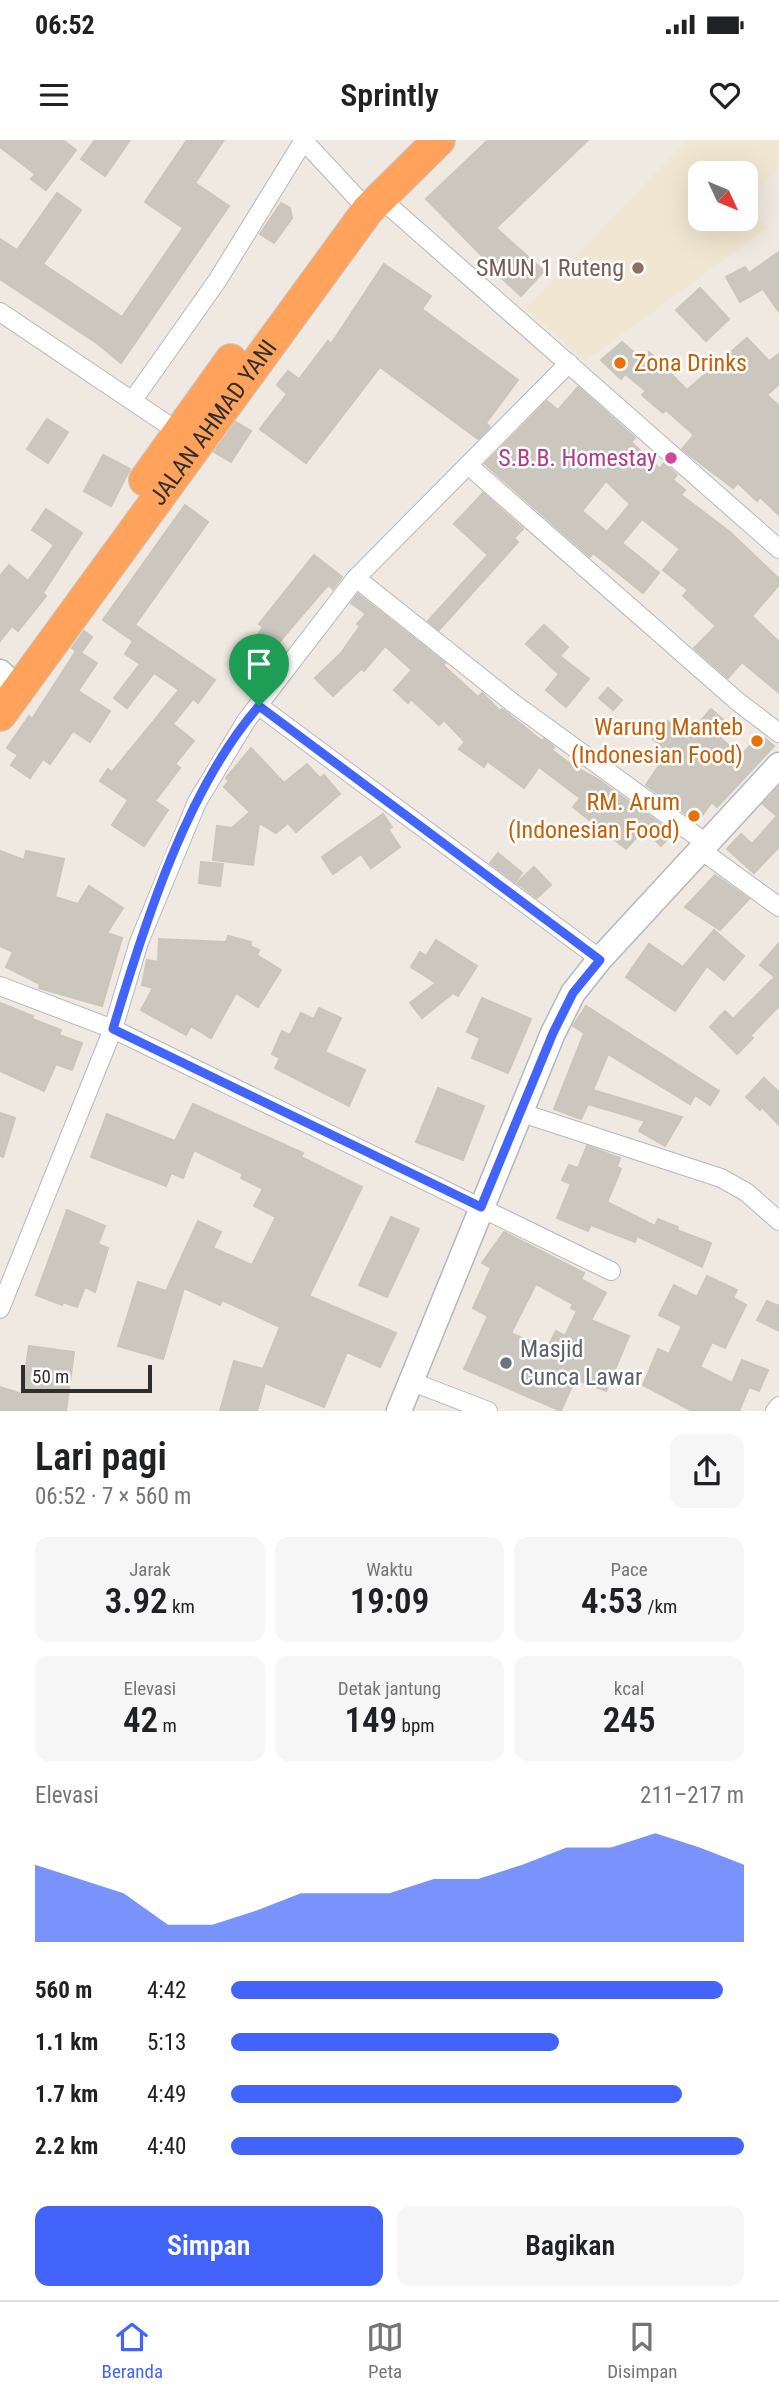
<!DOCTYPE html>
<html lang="id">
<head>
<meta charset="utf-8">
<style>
  :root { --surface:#fff; --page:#f6f6f6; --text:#202124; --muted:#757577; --line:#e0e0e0; --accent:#4264fb }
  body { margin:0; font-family:"Roboto Condensed",sans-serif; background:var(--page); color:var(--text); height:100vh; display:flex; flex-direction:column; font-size:26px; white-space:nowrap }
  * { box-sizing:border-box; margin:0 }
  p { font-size:23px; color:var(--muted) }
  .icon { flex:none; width:38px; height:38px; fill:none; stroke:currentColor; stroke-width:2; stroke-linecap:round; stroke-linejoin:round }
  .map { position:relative; height:1271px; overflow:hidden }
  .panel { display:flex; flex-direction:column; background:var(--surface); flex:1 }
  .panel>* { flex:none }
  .needle { width:46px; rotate:134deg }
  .fabs { position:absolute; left:688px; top:21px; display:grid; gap:14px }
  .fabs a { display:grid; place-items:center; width:70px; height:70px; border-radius:14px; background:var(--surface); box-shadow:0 7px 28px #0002; font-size:35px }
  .scale { position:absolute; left:21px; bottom:18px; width:131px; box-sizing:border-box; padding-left:7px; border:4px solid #2e2e2e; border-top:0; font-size:19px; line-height:24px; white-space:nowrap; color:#2e2e2e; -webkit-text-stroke:5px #fff; paint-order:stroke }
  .pin { position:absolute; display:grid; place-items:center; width:60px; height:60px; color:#fff; margin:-72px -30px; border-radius:50% 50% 50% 0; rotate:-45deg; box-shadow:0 0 7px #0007 }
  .pin .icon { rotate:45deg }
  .round { display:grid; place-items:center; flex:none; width:74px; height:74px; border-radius:14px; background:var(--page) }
  .headline { display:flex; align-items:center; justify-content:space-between; height:119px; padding:0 35px }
  h1 { font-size:38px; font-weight:600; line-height:52px }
  .figures { display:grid; grid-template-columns:repeat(3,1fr); gap:10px; height:119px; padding:7px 35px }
  .figures div { display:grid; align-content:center; border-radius:14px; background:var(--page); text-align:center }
  .figures b { font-size:35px; font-weight:600 }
  .figures small { font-size:19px; font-weight:400 }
  .figures p { font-size:19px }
  .chart { height:196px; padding:14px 35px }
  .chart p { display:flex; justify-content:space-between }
  .chart svg { width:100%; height:126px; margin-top:7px; fill:var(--accent); opacity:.7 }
  .button { display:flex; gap:14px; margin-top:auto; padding:14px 35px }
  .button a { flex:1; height:80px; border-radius:14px; background:var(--accent); color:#fff; font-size:28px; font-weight:600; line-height:80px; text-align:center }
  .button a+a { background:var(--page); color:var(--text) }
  ul { padding:0 35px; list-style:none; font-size:23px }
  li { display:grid; grid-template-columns:112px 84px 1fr; align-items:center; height:52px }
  li i { height:18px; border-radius:9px; background:var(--accent) }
  .status { display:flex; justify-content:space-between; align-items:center; height:49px; padding:0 35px; background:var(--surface); direction:ltr }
  .status svg { height:19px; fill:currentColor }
  header { display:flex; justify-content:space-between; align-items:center; height:91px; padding:0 35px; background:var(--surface); font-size:32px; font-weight:600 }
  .tab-bar { display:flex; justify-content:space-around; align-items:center; height:98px; border-top:2px solid var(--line); background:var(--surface); font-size:19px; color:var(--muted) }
  .tab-bar a { display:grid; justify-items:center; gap:4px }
  .tab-bar .active { color:var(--accent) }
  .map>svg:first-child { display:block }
  .education { fill:#f0e6d1; fill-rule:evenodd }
  .building { fill:#cbc7bf; stroke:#cbc5ba; stroke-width:2; fill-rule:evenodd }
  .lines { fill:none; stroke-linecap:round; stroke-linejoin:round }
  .street-casing { stroke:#b4b7c1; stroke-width:20 }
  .secondary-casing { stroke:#b4b7c1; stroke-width:27 }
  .highway-casing { stroke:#c9c9c9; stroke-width:34 }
  .street { stroke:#fff; stroke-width:18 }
  .secondary { stroke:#fff; stroke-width:24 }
  .highway { stroke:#ffa35c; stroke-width:32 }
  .route-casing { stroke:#fff; stroke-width:14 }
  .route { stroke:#4264fb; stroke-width:9 }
  .education-dot { fill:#8d6e63; stroke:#fff; stroke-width:2.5 }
  .food-dot { fill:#e8710a; stroke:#fff; stroke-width:2.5 }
  .hotel-dot { fill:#d1479c; stroke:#fff; stroke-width:2.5 }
  .worship-dot { fill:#6b7280; stroke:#fff; stroke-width:2.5 }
  .labels { text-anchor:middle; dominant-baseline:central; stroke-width:5; stroke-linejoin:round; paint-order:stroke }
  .education-label { font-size:24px; fill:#785e54; stroke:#fff; text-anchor:end }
  .food-label { font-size:24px; fill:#c56008; stroke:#fff; text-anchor:end }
  .street-label { font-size:24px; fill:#2e2e2e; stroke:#fff }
  .hotel-label { font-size:24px; fill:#b23c85; stroke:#fff; text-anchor:end }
  .worship-label { font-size:24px; fill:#5b616d; stroke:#fff; text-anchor:start }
</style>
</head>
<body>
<div class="status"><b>06:52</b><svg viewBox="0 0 49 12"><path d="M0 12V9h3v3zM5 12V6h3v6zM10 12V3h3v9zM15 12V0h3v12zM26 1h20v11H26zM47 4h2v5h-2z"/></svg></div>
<header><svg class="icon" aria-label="menu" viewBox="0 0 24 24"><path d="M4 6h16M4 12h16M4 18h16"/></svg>Sprintly<svg class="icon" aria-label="heart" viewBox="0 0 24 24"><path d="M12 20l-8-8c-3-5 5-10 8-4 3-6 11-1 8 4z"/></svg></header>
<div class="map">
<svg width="779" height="1271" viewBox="0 0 779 1271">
  <rect width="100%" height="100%" fill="#efe9e1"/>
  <path class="education" d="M687 0H779V27L746 61 768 88 585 221 526 168ZM700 33H746V79H700Z"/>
  <g class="building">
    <polygon points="0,0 63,0 76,10 46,50 31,39 35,34 0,7"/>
    <polygon points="95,0 130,0 105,36 81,19"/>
    <polygon points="187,0 224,0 195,43 229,66 121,223 98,204 0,139 0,99 17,110 57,53 81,70 43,124 122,177 183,88 145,62"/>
    <polygon points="488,0 588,0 496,88 544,131 521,156 482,120 484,118 426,59"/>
    <polygon points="281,63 290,68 292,78 274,103 260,94"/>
    <polygon points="779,112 779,172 763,149 740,162 726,137 745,127 749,133"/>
    <polygon points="384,124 431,156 422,169 518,240 486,283 490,287 478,299 380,227 306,323 260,289 287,254 277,245 288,231 299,239 328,201 331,204"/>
    <polygon points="700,148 729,179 706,201 676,170"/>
    <polygon points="747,198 769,221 779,214 779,244 767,255 779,266 779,375 760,357 757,361 738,343 733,348 692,317 682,309 694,295 666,270 663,273 642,255 646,251 625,234 621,239 601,220 622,202 643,220 649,212 687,250"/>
    <path d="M578 247 635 298 631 302 660 329 664 323 677 335 673 340 685 350 681 355 730 392 779 439V445L752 476 779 502V553L742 522 728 538 694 508 716 486 683 456 688 450 663 430 680 409 642 379 622 403 659 433 643 453 593 413 590 417 485 324 547 261 558 270ZM606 341 630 364 607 392 582 371Z"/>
    <polygon points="47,279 68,292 48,323 27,309"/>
    <polygon points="236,282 251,291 231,322 214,312"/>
    <polygon points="103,315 130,329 111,366 84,351"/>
    <polygon points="483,353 523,389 514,398 518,402 439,490 428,481 488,415 454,384"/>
    <polygon points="185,365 208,382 135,485 215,540 198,563 193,559 173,584 194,601 175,624 180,628 155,661 168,670 144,706 112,685 128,660 100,641 108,629 112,632 179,550 154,533 127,568 114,558 140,524 125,514 133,501 103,480"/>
    <polygon points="46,369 82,393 43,453 46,456 18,491 12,486 0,501 0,436 9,425 28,441 54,405 32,390"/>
    <polygon points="314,415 342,437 333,449 328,445 280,501 258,535 239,523 263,487 259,484"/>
    <polygon points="358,454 445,523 443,525 478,557 482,553 500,571 502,569 542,601 544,599 554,607 552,610 573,626 596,638 673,693 661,706 644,689 626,709 573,667 580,658 539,627 524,648 487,621 484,627 459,609 465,602 444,580 439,585 411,559 408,563 394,550 412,530 385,506 364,531 361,529 333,556 315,538 341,513 360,486 357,484 366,474 351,463"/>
    <polygon points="544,485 568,507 560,516 589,539 566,567 546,550 559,534 526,504"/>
    <polygon points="84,491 92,497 81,513 97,523 78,551 110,571 90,602 73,591 50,624 43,619 30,638 11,625 18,615 7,608 29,576 32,579 76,511 72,508"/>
    <polygon points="608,548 622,560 613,570 599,558"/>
    <polygon points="711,569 728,584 718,596 741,616 760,594 774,606 717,667 712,662 697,682 646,645 668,612 653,599 668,581 687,597"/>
    <polygon points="251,608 284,643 307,624 320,638 324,635 340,654 296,692 288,683 276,693 259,683 253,725 213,720 217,686 232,688 250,672 224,647 229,641 226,638"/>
    <polygon points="779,647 779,707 754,733 727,709 741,694 752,704 777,676 763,664"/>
    <polygon points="383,674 392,687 388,689 400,707 371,728 361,714 333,734 322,717"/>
    <polygon points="0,711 24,720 26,711 64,719 55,757 78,764 89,746 123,768 107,793 122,798 102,866 39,848 40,844 6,827 13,812 0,806"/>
    <polygon points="498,713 522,733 515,742 490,723"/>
    <polygon points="201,722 223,724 220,746 199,743"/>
    <polygon points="534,727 551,745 537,758 517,743"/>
    <polygon points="715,735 749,759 720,790 685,767"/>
    <polygon points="714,790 744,816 724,840 707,826 675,871 626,837 649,804 683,827"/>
    <polygon points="228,796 251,802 250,806 259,810 257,815 281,830 258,867 236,853 211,898 191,886 186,895 141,870 153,848 142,845 147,820 158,822 159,799 226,802"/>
    <polygon points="436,800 477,826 458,856 453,853 422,878 410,863 436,843 411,827 420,812 426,816"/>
    <polygon points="779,803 779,866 750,896 753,898 737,914 710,887 725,871 733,879 775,837 760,825"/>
    <polygon points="482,858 531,879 508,933 472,918 480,898 467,892"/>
    <polygon points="0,863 33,876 32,879 61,890 59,895 82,903 72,930 56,924 44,951 0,931"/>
    <polygon points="586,866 719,951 710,965 695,955 690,964 608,914 593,950 682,977 665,1006 639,991 645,981 588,964 581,979 554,969 584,893 573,886"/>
    <polygon points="319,868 341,878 325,912 365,930 349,966 275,928 280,918 272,914 282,891 290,895 301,873 314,879"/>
    <polygon points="764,938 779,952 779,985 762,967 760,970 746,957"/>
    <polygon points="438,948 484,966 463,1020 416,1002"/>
    <polygon points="193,964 303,1013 301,1017 362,1047 309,1156 396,1193 380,1227 347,1212 324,1267 265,1243 257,1271 220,1271 234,1221 263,1229 280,1187 222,1160 220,1165 184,1148 163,1219 118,1206 138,1142 166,1151 198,1081 221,1092 213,1108 252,1125 276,1077 254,1066 263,1049 241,1038 243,1034 194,1010 183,1038 171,1033 166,1046 91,1017 107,974 175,1001"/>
    <polygon points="0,973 15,978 3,1017 0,1016"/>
    <polygon points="587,1006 620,1018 617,1027 621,1029 607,1062 655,1086 658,1079 678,1087 677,1090 711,1103 702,1127 637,1096 635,1102 591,1085 588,1091 557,1078 571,1044 562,1040 569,1025 578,1028"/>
    <polygon points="67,1070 105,1086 98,1104 108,1108 95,1152 85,1147 77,1167 63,1162 62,1165 36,1155"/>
    <polygon points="391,1077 419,1089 387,1157 359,1145"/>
    <path d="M504 1092 584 1133 581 1139 606 1153 591 1180 629 1196 606 1251 575 1239 561 1271 464 1229 488 1176 473 1168 491 1128 482 1123ZM536 1144 573 1164 571 1168 577 1171 565 1196 556 1191 547 1209 511 1193Z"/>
    <polygon points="707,1136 737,1150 733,1158 746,1165 725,1208 712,1202 700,1227 732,1243 742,1220 768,1230 759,1251 749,1247 739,1271 692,1271 643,1245 658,1209 669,1214 682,1186 659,1175 674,1145 697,1157"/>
    <polygon points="767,1161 779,1166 779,1191 757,1180"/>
    <polygon points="29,1206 74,1212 66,1271 0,1271 0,1247 22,1254"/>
  </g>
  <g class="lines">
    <g class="street-casing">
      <g id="street">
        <polyline points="303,0 368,70"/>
        <polyline points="380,58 779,409"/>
        <polyline points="0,172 186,297"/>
        <polyline points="133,260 217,141 304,0"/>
        <polyline points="468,325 737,561 779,593"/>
        <polyline points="356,438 513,563 706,703"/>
        <polyline points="259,566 600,819"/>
        <polyline points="701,710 779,767"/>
        <polyline points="0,846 113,889 611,1131"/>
        <polyline points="522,973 721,1038 746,1052 779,1081"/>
        <polyline points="0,1169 113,889 139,802 197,662 246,581 356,438 569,223"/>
        <polyline points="410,1241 488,1271"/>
        <polyline points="775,1271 779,1266"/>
      </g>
    </g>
    <g class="secondary-casing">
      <g id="secondary">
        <polyline points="0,532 19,550"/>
        <polyline points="399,1271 553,893 573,853 600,819 779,625"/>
      </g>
    </g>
    <g class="highway-casing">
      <g id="highway">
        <polyline points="145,340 231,220"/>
        <path id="s1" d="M0 575 368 70 439 0"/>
      </g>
    </g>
    <use href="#street" class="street"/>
    <use href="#secondary" class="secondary"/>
    <use href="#highway" class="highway"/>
  </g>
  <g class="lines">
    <g class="route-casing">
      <path id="route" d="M259 566 600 820 573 853 553 893 481 1067 113 889C144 785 187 648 259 566Z"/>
    </g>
    <use href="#route" class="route"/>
  </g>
  <circle class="education-dot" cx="638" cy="128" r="7"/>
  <g class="food-dot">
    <circle cx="620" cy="223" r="7"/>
    <circle cx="757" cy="601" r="7"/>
    <circle cx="694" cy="676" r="7"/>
  </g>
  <circle class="hotel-dot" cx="671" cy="318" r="7"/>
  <circle class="worship-dot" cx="506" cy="1223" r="7"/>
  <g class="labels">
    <g class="education-label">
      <text x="624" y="128">SMUN 1 Ruteng</text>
    </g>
    <g class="food-label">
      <text x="634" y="223" text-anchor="start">Zona Drinks</text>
      <text x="743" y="587">Warung Manteb<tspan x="743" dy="28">(Indonesian Food)</tspan></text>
      <text x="680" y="662">RM. Arum<tspan x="680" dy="28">(Indonesian Food)</tspan></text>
    </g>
    <g class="street-label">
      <text stroke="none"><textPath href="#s1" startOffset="362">JALAN AHMAD YANI</textPath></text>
    </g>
    <g class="hotel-label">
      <text x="657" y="318">S.B.B. Homestay</text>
    </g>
    <g class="worship-label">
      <text x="520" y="1209">Masjid<tspan x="520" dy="28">Cunca Lawar</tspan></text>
    </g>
  </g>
</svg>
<div class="fabs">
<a><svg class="needle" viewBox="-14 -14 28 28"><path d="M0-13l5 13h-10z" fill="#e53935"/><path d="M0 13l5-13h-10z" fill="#757577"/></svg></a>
</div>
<div class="scale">50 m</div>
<div class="pin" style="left:259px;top:566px;background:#1e9e55"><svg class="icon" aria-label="arrive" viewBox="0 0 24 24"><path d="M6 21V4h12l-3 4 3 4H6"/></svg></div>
</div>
<section class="panel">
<div class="headline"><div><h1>Lari pagi</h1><p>06:52 · 7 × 560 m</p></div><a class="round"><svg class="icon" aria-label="share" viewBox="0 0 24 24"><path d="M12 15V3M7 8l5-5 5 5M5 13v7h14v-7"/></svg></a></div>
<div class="figures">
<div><p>Jarak</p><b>3.92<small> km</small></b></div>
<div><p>Waktu</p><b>19:09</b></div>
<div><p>Pace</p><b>4:53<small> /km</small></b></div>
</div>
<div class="figures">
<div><p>Elevasi</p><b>42<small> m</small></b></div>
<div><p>Detak jantung</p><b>149<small> bpm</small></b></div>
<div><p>kcal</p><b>245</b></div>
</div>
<div class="chart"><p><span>Elevasi</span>211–217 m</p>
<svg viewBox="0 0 160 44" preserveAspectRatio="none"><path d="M0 44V17L10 22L20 27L30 38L40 38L50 33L60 27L70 27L80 27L90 22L100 22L110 17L120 11L130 11L140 6L150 11L160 17V44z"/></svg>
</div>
<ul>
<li><b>560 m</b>4:42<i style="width:96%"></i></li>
<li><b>1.1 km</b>5:13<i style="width:64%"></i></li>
<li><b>1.7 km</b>4:49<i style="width:88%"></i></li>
<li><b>2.2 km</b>4:40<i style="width:100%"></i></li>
</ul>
<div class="button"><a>Simpan</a><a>Bagikan</a></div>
</section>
<nav class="tab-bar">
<a class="active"><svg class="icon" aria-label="home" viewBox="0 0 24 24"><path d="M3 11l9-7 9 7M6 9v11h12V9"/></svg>Beranda</a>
<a><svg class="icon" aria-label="map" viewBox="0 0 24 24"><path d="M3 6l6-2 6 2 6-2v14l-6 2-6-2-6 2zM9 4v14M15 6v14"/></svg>Peta</a>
<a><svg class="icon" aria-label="saved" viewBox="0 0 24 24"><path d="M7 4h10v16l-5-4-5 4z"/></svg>Disimpan</a>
</nav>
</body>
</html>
